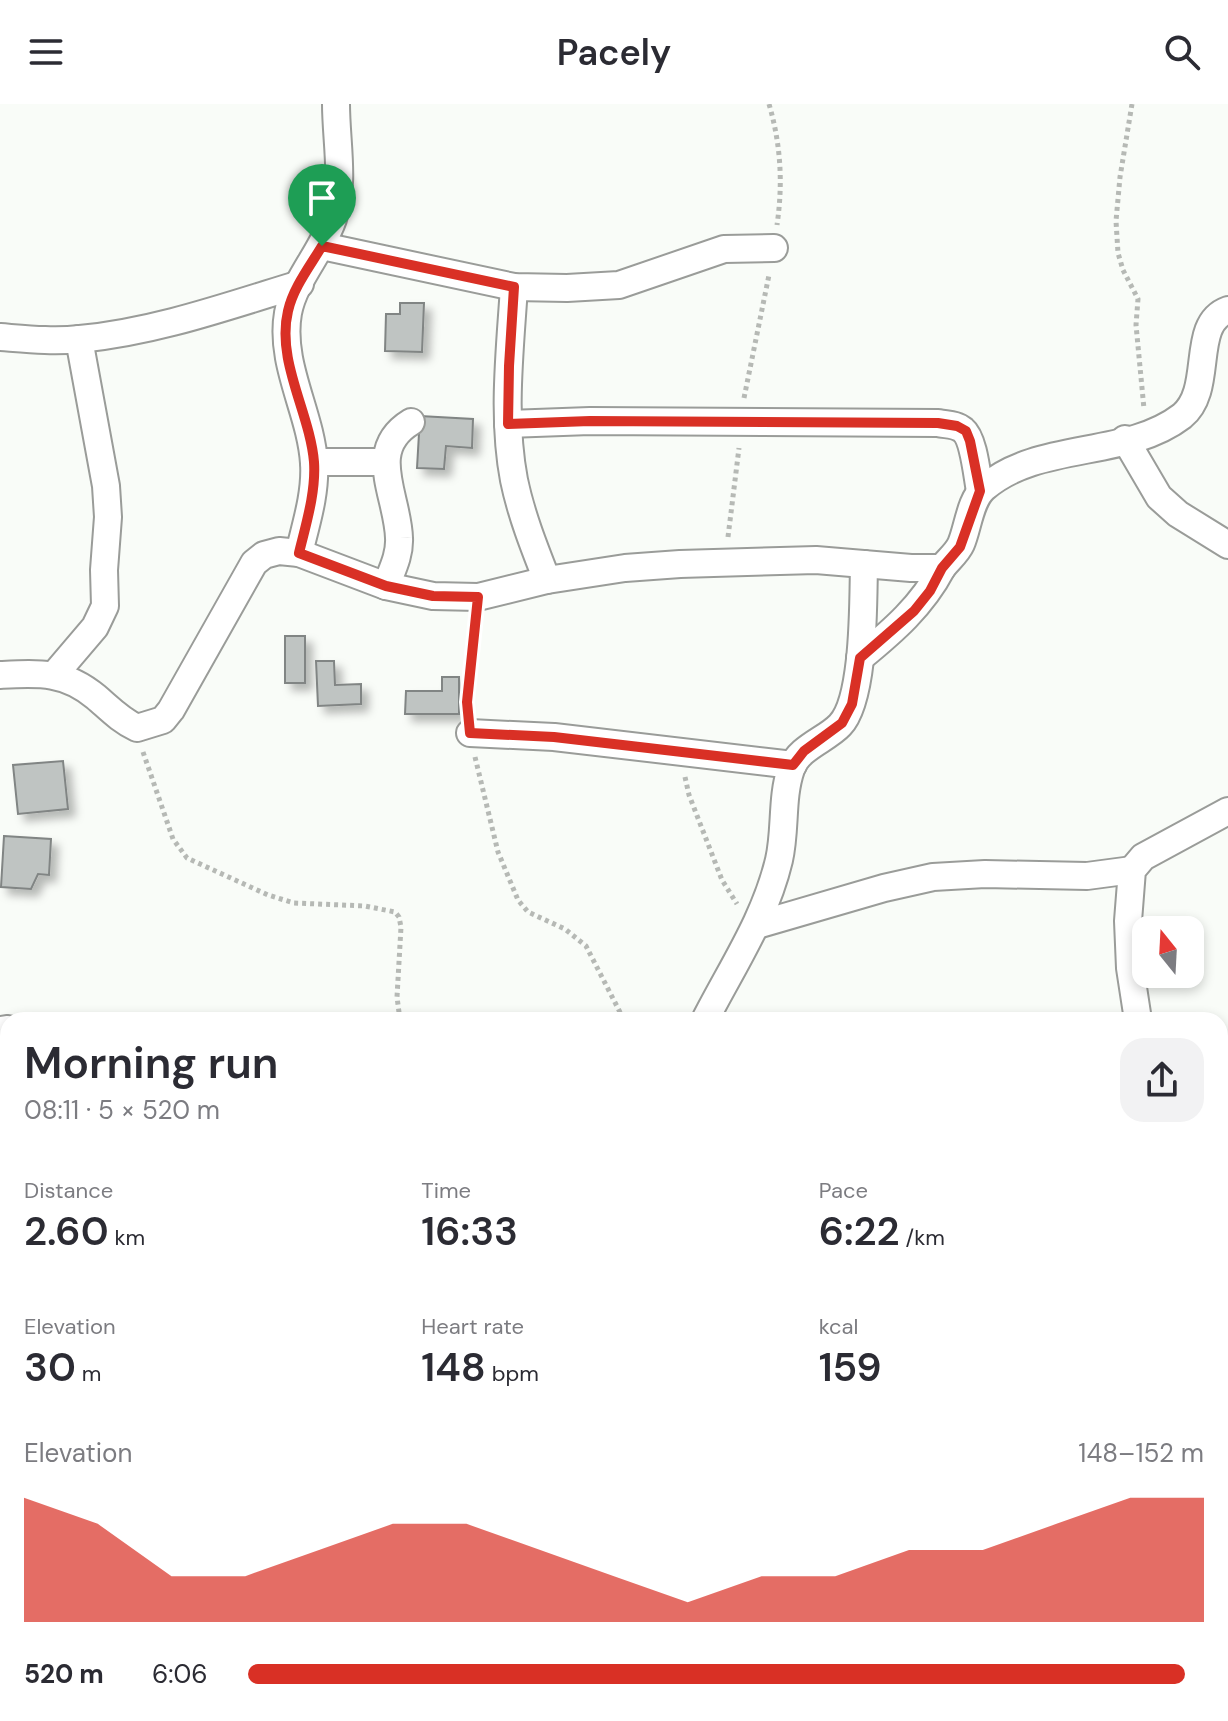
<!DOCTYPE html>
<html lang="en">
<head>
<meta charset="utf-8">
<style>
  :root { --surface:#fff; --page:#f2f2f3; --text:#2b2b33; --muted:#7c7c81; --accent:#d93025 }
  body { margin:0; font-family:"DM Sans",sans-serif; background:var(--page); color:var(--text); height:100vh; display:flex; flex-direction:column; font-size:30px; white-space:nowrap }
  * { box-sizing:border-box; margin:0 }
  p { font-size:26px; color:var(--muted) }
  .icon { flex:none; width:44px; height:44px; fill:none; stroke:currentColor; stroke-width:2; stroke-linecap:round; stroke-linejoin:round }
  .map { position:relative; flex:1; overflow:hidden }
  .side { position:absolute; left:0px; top:908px; width:1228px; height:710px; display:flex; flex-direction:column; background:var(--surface); border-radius:24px 24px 0 0; box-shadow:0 4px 12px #0003 }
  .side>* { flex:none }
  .needle { width:52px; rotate:342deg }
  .tools { position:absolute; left:1132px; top:812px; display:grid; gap:16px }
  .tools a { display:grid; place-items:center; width:72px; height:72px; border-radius:16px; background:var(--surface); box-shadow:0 4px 12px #0003; font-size:40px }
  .pin { position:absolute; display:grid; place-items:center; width:68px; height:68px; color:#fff; margin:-82px -34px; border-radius:50% 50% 50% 0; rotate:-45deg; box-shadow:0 0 8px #0007 }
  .pin .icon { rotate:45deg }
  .round { display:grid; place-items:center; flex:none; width:84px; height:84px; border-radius:24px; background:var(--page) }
  .headline { display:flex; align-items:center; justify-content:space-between; height:136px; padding:0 24px }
  h1 { font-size:44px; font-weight:600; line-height:60px }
  .figures { display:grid; grid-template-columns:repeat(3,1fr); gap:12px; height:136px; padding:8px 24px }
  .figures div { display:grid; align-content:center }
  .figures b { font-size:40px; font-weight:600 }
  .figures small { font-size:22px; font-weight:400 }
  .figures p { font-size:22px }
  .chart { height:224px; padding:16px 24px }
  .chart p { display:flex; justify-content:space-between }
  .chart svg { width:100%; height:144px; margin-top:8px; fill:var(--accent); opacity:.7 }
  ul { padding:0 24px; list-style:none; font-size:26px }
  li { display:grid; grid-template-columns:128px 96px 1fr; align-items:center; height:60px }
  li i { height:20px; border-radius:10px; background:var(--accent) }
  header { display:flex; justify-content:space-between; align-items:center; height:104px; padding:0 24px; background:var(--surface); font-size:36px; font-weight:600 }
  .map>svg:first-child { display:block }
  .building { fill:#bfc4c2; stroke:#818584; stroke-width:2; filter:url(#shadow) }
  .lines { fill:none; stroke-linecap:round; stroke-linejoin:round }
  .minor-casing { stroke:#9a9c99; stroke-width:30 }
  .path { stroke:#b6b9b5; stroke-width:5; stroke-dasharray:4 4; stroke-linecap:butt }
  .minor { stroke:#fff; stroke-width:26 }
  .route-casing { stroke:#fff; stroke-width:16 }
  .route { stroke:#d93025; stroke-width:10 }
</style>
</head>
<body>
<header><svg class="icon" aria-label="menu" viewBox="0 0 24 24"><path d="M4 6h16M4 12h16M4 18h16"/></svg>Pacely<svg class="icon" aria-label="search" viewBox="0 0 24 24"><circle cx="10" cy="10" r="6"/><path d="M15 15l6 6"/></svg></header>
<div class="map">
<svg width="1228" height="1617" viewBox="0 0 1228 1617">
  <defs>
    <filter id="shadow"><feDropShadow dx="7" dy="7" stdDeviation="4" flood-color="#0004"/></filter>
  </defs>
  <rect width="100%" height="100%" fill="#f9fcf8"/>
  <g class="building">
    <polygon points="400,199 424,199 422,248 385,247 386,210 400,210"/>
    <polygon points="420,312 473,315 472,344 446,342 444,365 417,364"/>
    <rect x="285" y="532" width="20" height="47"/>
    <polygon points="316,557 334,557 335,581 361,580 361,600 318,602"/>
    <polygon points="442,573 459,573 459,610 405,610 406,587 442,587"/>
    <polygon points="63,657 68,705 18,710 13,661"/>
    <polygon points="4,732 51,735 49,771 38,770 31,785 1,783"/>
    <polygon points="0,1492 8,1492 8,1518 5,1517"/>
  </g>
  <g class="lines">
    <g class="minor-casing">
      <g id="minor">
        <polyline points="322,142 514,183 567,184 619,181 724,145 774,144"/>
        <path d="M514 183C510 246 502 313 514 376 521 410 534 443 547 476"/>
        <path d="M0 233C26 235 53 238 80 235 155 228 228 202 300 180"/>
        <path d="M508 320 590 317 938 319C947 321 956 320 963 326 974 335 977 372 980 387"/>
        <polyline points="1125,335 1159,393 1178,410 1228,441"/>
        <polyline points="314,358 386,358"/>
        <path d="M299 449C306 420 316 389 314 359 311 309 279 260 288 209 294 176 322 148 333 115 345 78 336 38 336 0"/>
        <path d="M386 482C392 466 400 451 399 434 398 392 365 346 411 318"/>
        <path d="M860 554C893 527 922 502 942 464"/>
        <polyline points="55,570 95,523 105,502 104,466 108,413 106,382 79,235"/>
        <path d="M0 571C39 569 65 567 96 593 110 605 120 616 137 624L163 616 171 606 254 459 264 451 279 447 299 449 386 482 433 492 478 493 547 476 625 464 680 460 816 456 911 464H942C948 456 957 449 961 440 968 424 970 396 984 384 1038 337 1126 355 1182 312 1215 285 1189 220 1228 206"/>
        <polyline points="470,629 554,633 793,661"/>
        <polyline points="757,821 884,784 933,773 985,770 1087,772 1132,766"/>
        <path d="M705 916C732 863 765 815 779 756 786 726 781 694 791 665 799 643 826 636 840 621 865 595 863 497 864 460"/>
        <polyline points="1138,916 1130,864 1128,817 1132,766 1143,753 1228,707"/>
        <polyline points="0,926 8,925"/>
        <polyline points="1220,968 1228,967"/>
        <polyline points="0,1001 8,1008"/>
        <polyline points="1220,1431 1228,1429"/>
        <polyline points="0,1458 8,1460"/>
        <polyline points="0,1605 8,1602"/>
        <polyline points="84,1610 90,1617"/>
        <polyline points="366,1610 372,1617"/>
        <polyline points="871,1610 874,1617"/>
        <polyline points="1014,1610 1014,1617"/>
        <polyline points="742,1617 742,1610"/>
        <polyline points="1043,1617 1066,1610"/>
      </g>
    </g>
    <g class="path">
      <path d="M769 0C781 41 783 80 777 121"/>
      <polyline points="1132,0 1120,73 1116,117 1118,149 1123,166 1138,195 1136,221 1144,305"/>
      <polyline points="744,294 769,171"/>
      <polyline points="728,433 739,344"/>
      <polyline points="468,604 475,518"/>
      <polyline points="143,648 173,735 187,754 268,791 294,799 365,802 395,808 399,813 401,823 397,893 400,916"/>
      <polyline points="475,653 498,748 518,796 528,808 565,825 586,842 624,916"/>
      <polyline points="685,673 689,691 722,776 737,800"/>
      <polyline points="1220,1298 1228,1299"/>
      <polyline points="1220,1388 1228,1384"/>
      <polyline points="620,1617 626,1610"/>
    </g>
    <use href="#minor" class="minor"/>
  </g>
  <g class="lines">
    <g class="route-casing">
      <path id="route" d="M322 142 514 183 509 262 508 320 590 317 938 319 957 322 966 327 970 337 980 387 960 443 942 464 930 487 914 507 860 554 852 600 842 619 804 647 793 661 554 633 470 629 467 598 478 493 433 492 386 482 299 449C306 420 316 388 314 358 310 309 276 257 288 207 293 184 310 162 322 142Z"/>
    </g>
    <use href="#route" class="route"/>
  </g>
</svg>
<div class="tools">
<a><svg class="needle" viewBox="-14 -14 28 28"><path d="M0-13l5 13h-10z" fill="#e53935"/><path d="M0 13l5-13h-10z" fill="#7c7c81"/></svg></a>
</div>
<div class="pin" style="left:322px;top:142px;background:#1e9e55"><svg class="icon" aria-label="arrive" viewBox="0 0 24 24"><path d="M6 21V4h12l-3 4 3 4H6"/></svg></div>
<section class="side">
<div class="headline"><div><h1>Morning run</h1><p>08:11 · 5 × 520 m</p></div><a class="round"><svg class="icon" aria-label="share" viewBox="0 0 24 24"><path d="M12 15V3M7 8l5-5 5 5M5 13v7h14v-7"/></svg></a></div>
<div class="figures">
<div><p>Distance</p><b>2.60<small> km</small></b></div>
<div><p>Time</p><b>16:33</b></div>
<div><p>Pace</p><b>6:22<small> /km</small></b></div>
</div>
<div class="figures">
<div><p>Elevation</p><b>30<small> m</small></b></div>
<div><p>Heart rate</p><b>148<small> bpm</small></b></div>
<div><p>kcal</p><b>159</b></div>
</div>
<div class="chart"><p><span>Elevation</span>148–152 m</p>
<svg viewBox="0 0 160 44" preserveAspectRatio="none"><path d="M0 44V6L10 14L20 30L30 30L40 22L50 14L60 14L70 22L80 30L90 38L100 30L110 30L120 22L130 22L140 14L150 6L160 6V44z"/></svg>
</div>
<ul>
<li><b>520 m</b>6:06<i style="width:98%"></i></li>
</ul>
</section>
</div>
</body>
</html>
